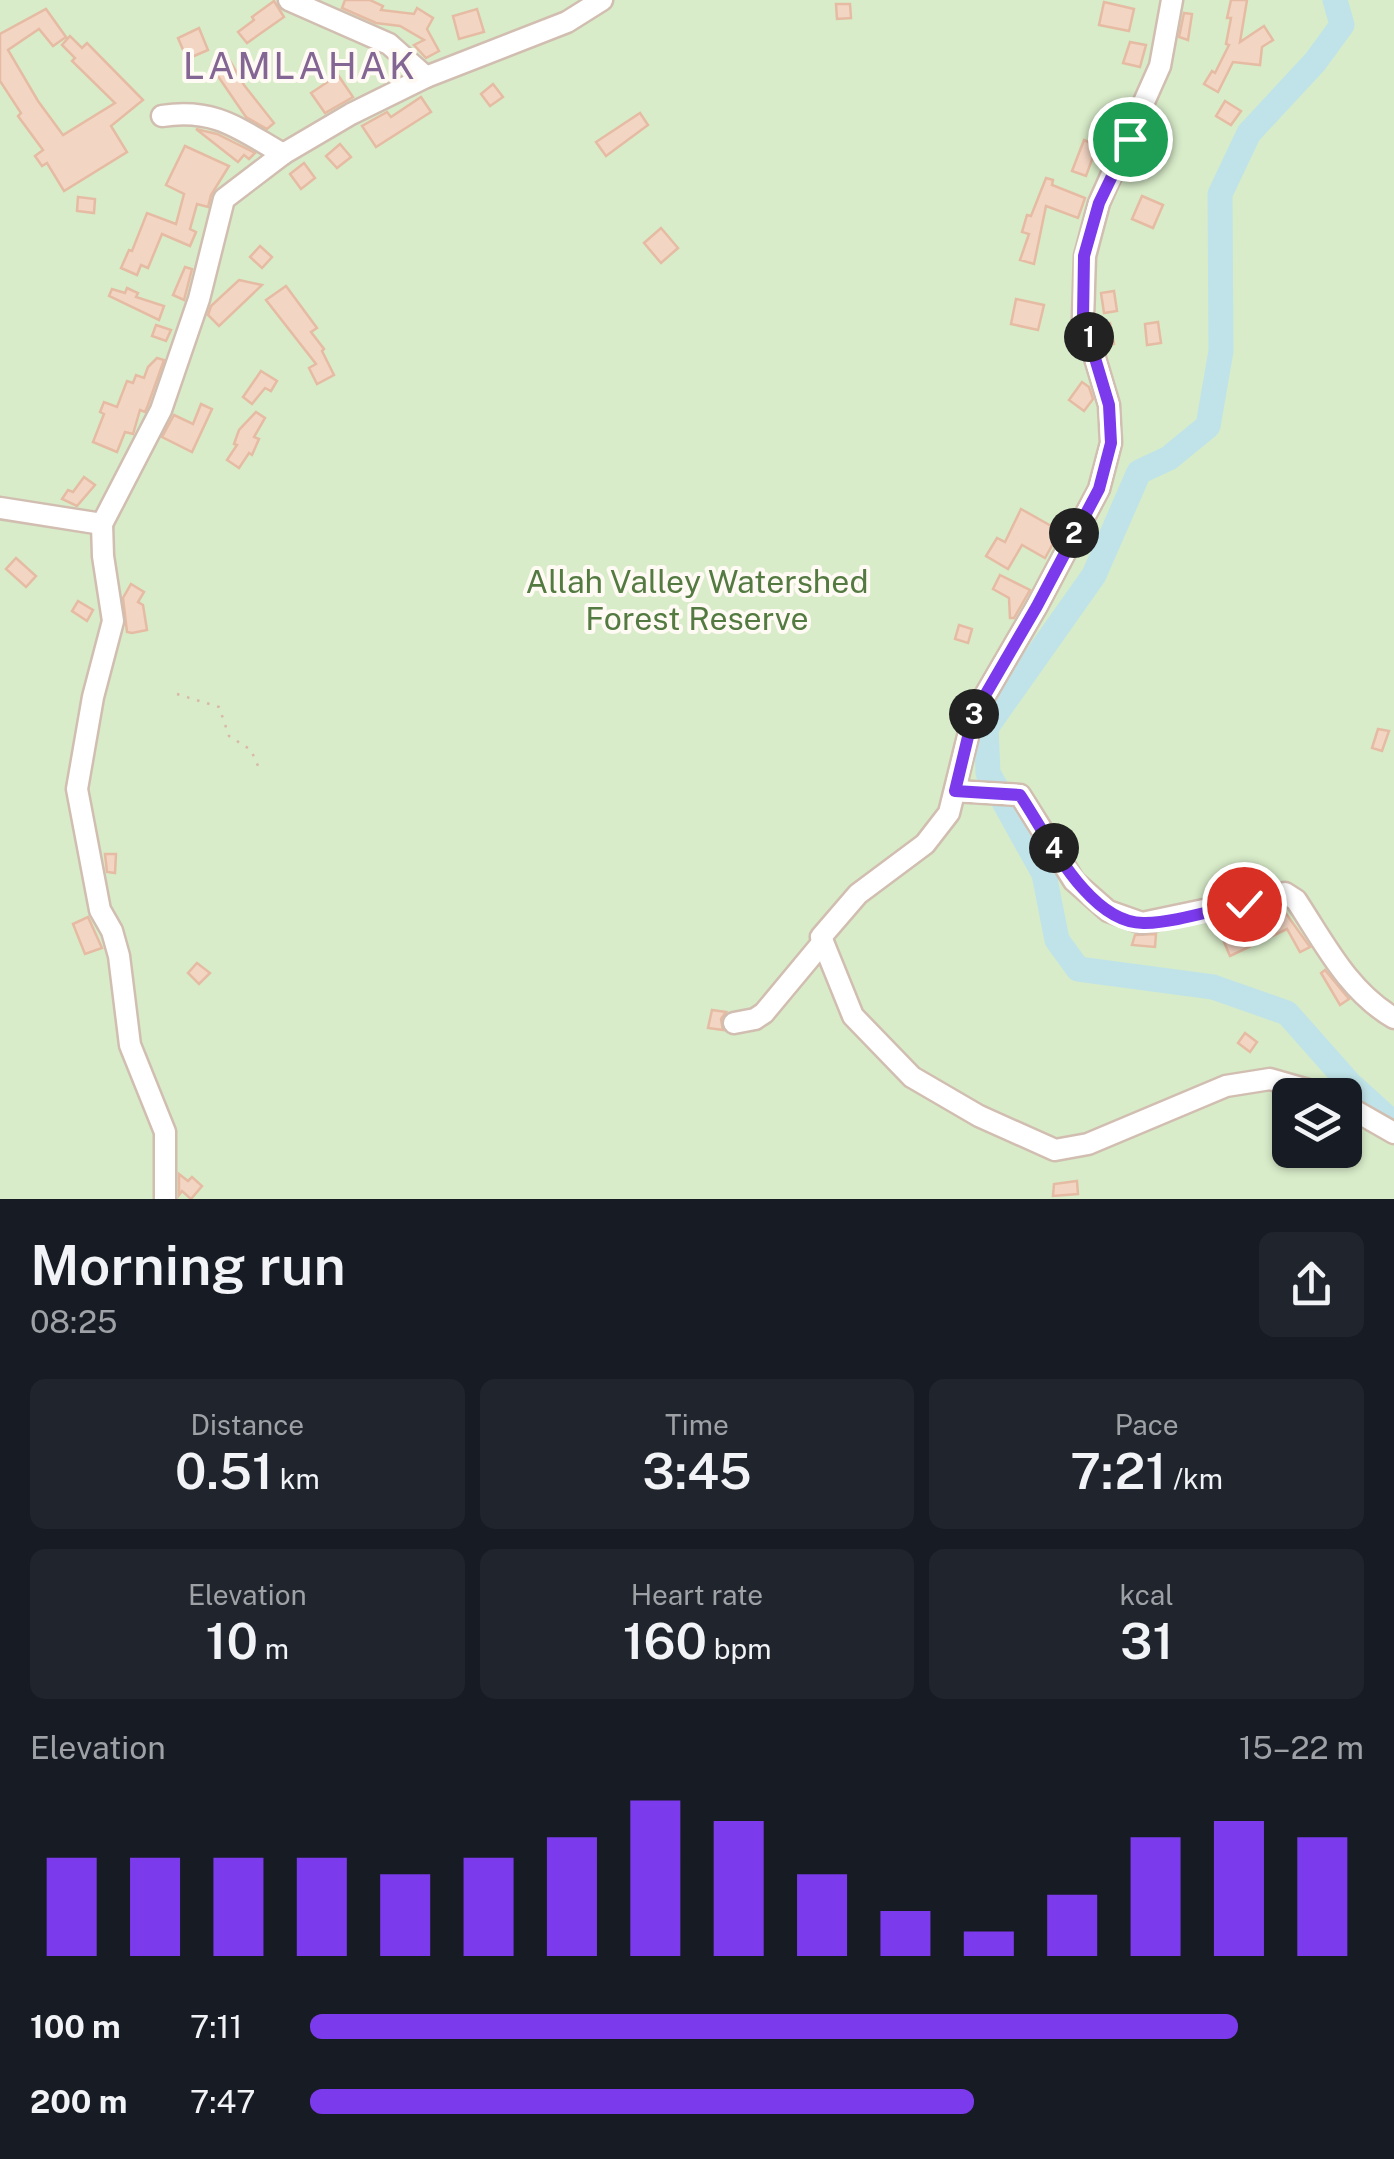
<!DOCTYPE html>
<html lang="en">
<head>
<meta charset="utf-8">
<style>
  :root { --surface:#171b24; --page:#20242c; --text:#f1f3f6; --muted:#9ea1a6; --accent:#7c3aed }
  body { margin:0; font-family:"Public Sans",sans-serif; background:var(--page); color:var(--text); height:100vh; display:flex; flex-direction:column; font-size:38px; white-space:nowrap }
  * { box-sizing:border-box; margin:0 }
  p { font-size:32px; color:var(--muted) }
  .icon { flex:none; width:55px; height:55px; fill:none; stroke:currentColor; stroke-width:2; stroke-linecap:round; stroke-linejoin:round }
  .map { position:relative; height:1199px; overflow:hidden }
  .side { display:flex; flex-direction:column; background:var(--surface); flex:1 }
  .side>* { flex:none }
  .tools { position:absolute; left:1272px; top:1078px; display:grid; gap:20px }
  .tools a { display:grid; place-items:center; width:90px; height:90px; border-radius:15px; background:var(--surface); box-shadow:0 2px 8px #0004; font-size:50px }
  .pin { position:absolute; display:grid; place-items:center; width:85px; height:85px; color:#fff; margin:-42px; border:5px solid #fff; border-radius:50%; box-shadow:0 2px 10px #0007 }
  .km { position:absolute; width:50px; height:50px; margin:-25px; border-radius:50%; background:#222; color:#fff; font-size:28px; line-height:50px; text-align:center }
  .round { display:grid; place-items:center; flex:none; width:105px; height:105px; border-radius:15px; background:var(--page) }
  .overview { display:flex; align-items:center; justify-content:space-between; height:170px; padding:0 30px }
  h1 { font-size:55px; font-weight:600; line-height:75px }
  .metrics { display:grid; grid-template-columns:repeat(3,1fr); gap:15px; height:170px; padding:10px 30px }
  .metrics div { display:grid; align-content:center; border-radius:15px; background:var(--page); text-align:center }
  .metrics b { font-size:50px; font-weight:600 }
  .metrics small { font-size:28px; font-weight:400 }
  .metrics p { font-size:28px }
  .chart { height:280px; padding:20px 30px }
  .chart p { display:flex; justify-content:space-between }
  .chart svg { width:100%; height:180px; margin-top:10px; stroke:var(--accent); stroke-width:6 }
  ul { padding:0 30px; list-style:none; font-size:32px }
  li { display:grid; grid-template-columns:160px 120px 1fr; align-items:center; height:75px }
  li i { height:25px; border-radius:12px; background:var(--accent) }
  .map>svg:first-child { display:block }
  .green { fill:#d8ecc9; fill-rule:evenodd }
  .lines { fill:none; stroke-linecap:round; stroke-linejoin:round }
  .river { stroke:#bfe3e8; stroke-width:25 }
  .building { fill:#f3d5c3; stroke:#e6bba3; stroke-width:2.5 }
  .minor-casing { stroke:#d1beb0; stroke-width:25 }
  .path { stroke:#d9b8a5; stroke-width:2.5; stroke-dasharray:2.5 8; stroke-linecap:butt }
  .minor { stroke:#fff; stroke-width:20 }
  .route-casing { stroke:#fff; stroke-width:20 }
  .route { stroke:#7c3aed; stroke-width:12 }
  .labels { text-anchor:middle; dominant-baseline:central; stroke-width:8; stroke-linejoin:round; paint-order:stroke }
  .park-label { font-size:32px; fill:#537a41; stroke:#fffaf3 }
  .quarter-label { font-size:38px; letter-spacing:2.5px; fill:#846695; stroke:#fffaf3 }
</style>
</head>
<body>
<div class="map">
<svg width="1394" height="1199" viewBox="0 0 1394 1199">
  <rect width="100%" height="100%" fill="#fdf6ec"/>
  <path class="green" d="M0 0H1394V1199H0ZM1290 1095H1345V1150H1290Z"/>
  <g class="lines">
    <polyline class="river" points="1335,0 1342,25 1315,62 1249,133 1220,194 1221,351 1208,426 1169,458 1139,472 1094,575 986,728 988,773 1044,874 1057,940 1078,969 1213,987 1287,1013 1350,1084 1394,1124"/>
  </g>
  <g class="building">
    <polygon points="345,0 370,0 383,6 381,10 414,14 417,8 433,18 427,29 439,51 426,58 414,45 424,40 400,26 376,23 342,8"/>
    <polygon points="1231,0 1247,0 1240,42 1264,26 1273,40 1262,47 1260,65 1233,62 1218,92 1204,84 1212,71 1215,73 1229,45 1226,44 1231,18 1227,18"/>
    <polygon points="274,1 284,17 247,43 238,32 254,20 252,17"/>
    <polygon points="1104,2 1134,9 1129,31 1099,25"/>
    <polygon points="836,4 850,4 851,18 837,19"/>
    <polygon points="46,9 66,37 53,46 39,29 8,50 38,101 63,135 115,103 72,61 75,58 62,45 70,36 82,48 87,43 143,100 111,126 127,152 64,191 47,163 42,166 35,156 43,150 18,116 21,113 0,81 0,34"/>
    <polygon points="477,9 484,32 459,39 453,16"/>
    <polygon points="1184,13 1192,14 1188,40 1179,37"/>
    <polygon points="199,28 208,50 187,59 178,38"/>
    <polygon points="1130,42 1146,45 1140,67 1123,63"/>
    <polygon points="227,56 244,85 274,123 267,129 246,117 211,66"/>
    <polygon points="338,75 353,97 325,113 311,93"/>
    <polygon points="493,84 503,97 490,106 481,94"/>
    <polygon points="421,97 431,112 376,147 362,126 387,112 391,117"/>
    <polygon points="1225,101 1241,111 1231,125 1216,116"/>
    <polygon points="640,113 648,125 606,156 596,142"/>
    <polygon points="1153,115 1166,124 1154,143 1144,136"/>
    <polygon points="196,129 217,134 255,153 249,159 244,155 238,162"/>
    <polygon points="1084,140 1097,146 1086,176 1072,171"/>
    <polygon points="340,144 351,157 337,168 326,156"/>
    <polygon points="185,146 229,166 211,195 208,207 197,204 190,229 196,232 190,246 162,234 148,268 141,265 137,275 121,268 129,250 132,251 147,213 176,224 184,194 166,185"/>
    <polygon points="304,163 315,178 301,189 290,174"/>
    <polygon points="1046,178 1053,180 1052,185 1085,198 1078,218 1046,206 1034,264 1020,260 1029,234 1022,232 1027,215 1031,216"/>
    <polygon points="1142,196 1163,205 1153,228 1132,219"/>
    <polygon points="78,197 95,199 94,213 77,211"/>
    <polygon points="661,228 678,248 661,263 644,243"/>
    <polygon points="260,246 272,257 262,268 250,257"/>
    <polygon points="185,267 192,269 184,300 173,295"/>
    <polygon points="239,280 262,285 219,326 208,315 211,306"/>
    <polygon points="286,286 317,328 311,332 324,349 322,351 334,375 317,384 309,368 316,364 266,300"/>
    <polygon points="127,288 138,293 136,297 164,306 159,320 109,296 112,289 125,293"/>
    <polygon points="1114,291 1117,311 1104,313 1101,293"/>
    <polygon points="1016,299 1044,305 1038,330 1011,324"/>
    <polygon points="1158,322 1161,343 1147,345 1145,324"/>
    <polygon points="1110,323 1114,344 1105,345 1099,324"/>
    <polygon points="156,325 171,330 166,341 152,336"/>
    <polygon points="157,358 164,360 148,405 145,412 140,410 133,434 125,432 117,452 93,442 104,414 100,412 104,402 117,407 127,381 133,383 136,375 144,378 148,367"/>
    <polygon points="261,371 277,381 271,391 265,388 252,404 243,397"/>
    <polygon points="1082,382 1089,387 1093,399 1084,411 1069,400"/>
    <polygon points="201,404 212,409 192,452 162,437 174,415 193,424"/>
    <polygon points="256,412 265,418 254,437 259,439 252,455 249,453 239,468 227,460 237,445 234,444 239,430"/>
    <polygon points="84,477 95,485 77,506 62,499 68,490 73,492"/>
    <polygon points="1021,509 1060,531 1045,558 1022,545 1008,569 986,556 997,538 1005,542"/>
    <polygon points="16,558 36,576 26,587 6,569"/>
    <polygon points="1000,575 1030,590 1014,618 1010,618 1009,598 993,589"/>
    <polygon points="131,584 144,592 138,602 143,605 147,630 132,633 127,632 123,598"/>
    <polygon points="78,601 93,610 87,621 72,611"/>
    <polygon points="959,625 972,629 968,643 955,639"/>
    <polygon points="1378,729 1389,731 1382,751 1372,748"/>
    <polygon points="105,854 116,854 115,873 107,872"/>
    <polygon points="1282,908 1310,947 1300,952 1287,929 1230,956 1218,928 1233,922 1237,932 1264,920 1259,913"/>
    <polygon points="88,917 102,948 85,954 73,924"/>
    <polygon points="1156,934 1155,947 1132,945 1135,935"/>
    <polygon points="197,963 210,973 199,984 188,973"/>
    <polygon points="1325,970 1349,999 1340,1005 1321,973"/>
    <polygon points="712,1010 726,1012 721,1019 723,1030 708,1028"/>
    <polygon points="1245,1033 1257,1042 1250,1052 1238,1043"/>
    <polygon points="179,1174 188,1181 192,1177 202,1186 191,1199 182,1191 179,1195"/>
    <polygon points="1077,1181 1078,1194 1053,1196 1054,1184"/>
  </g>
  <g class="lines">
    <g class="minor-casing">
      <g id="minor">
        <polyline points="289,0 389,44 426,77"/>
        <polyline points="1172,0 1160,66 1099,203 1085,256 1083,318 1109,405 1111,443 1099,489 1037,606 973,716 949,813 925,844 858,894 821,937 853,1016 912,1077 979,1116 1055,1150 1088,1144 1226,1086 1270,1079 1326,1095"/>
        <path d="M162 116C216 108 239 129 283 154"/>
        <polyline points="0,508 102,524 161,410 199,299 224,199 283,154 351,114 426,77 567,22 602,0"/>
        <polyline points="102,524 103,556 113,621 93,697 77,789 100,910 112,931 119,956 130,1045 165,1132 165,1199"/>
        <path d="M955 791 1020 795 1074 881 1108 911 1142 923 1285 893 1296 900C1325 944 1348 991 1394 1018"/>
        <polyline points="734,1023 755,1019 764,1013 823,942"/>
        <polyline points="1345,1105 1394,1133"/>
      </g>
    </g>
    <polyline class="path" points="177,694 219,707 229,736 251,750 258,766"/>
    <use href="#minor" class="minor"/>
  </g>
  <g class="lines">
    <g class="route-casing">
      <path id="route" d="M1130 139 1099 203 1084 256 1083 318 1109 405 1111 443 1099 489 1037 606 973 716 955 791 1020 795C1047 835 1089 925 1145 923 1177 922 1212 910 1244 904"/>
    </g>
    <use href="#route" class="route"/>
  </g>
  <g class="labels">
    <g class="park-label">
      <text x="697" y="581">Allah Valley Watershed<tspan x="697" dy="37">Forest Reserve</tspan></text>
    </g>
    <g class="quarter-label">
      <text x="300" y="65">LAMLAHAK</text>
    </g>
  </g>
</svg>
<div class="tools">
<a><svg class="icon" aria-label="layers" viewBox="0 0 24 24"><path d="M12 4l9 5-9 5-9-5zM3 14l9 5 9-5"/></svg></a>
</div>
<div class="pin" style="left:1130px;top:139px;background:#1e9e55"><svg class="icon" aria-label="arrive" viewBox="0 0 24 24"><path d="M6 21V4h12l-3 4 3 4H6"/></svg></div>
<div class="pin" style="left:1244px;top:904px;background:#d93025"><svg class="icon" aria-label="check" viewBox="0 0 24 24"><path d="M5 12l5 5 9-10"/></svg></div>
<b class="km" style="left:1089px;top:337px">1</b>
<b class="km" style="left:1074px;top:533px">2</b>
<b class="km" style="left:974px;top:714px">3</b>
<b class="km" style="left:1054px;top:848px">4</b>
</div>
<section class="side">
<div class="overview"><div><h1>Morning run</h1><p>08:25</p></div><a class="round"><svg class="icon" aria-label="share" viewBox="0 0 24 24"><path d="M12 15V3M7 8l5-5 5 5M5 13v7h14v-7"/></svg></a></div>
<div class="metrics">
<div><p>Distance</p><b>0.51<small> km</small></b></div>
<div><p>Time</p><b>3:45</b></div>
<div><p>Pace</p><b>7:21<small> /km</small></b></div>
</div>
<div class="metrics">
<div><p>Elevation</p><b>10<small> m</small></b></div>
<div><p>Heart rate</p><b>160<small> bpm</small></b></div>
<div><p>kcal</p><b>31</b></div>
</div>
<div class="chart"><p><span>Elevation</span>15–22 m</p>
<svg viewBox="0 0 160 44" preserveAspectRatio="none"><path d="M5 44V20M15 44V20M25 44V20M35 44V20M45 44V24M55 44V20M65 44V15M75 44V6M85 44V11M95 44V24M105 44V33M115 44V38M125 44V29M135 44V15M145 44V11M155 44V15"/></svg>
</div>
<ul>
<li><b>100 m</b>7:11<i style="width:88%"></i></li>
<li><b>200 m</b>7:47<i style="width:63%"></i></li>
</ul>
</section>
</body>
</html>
